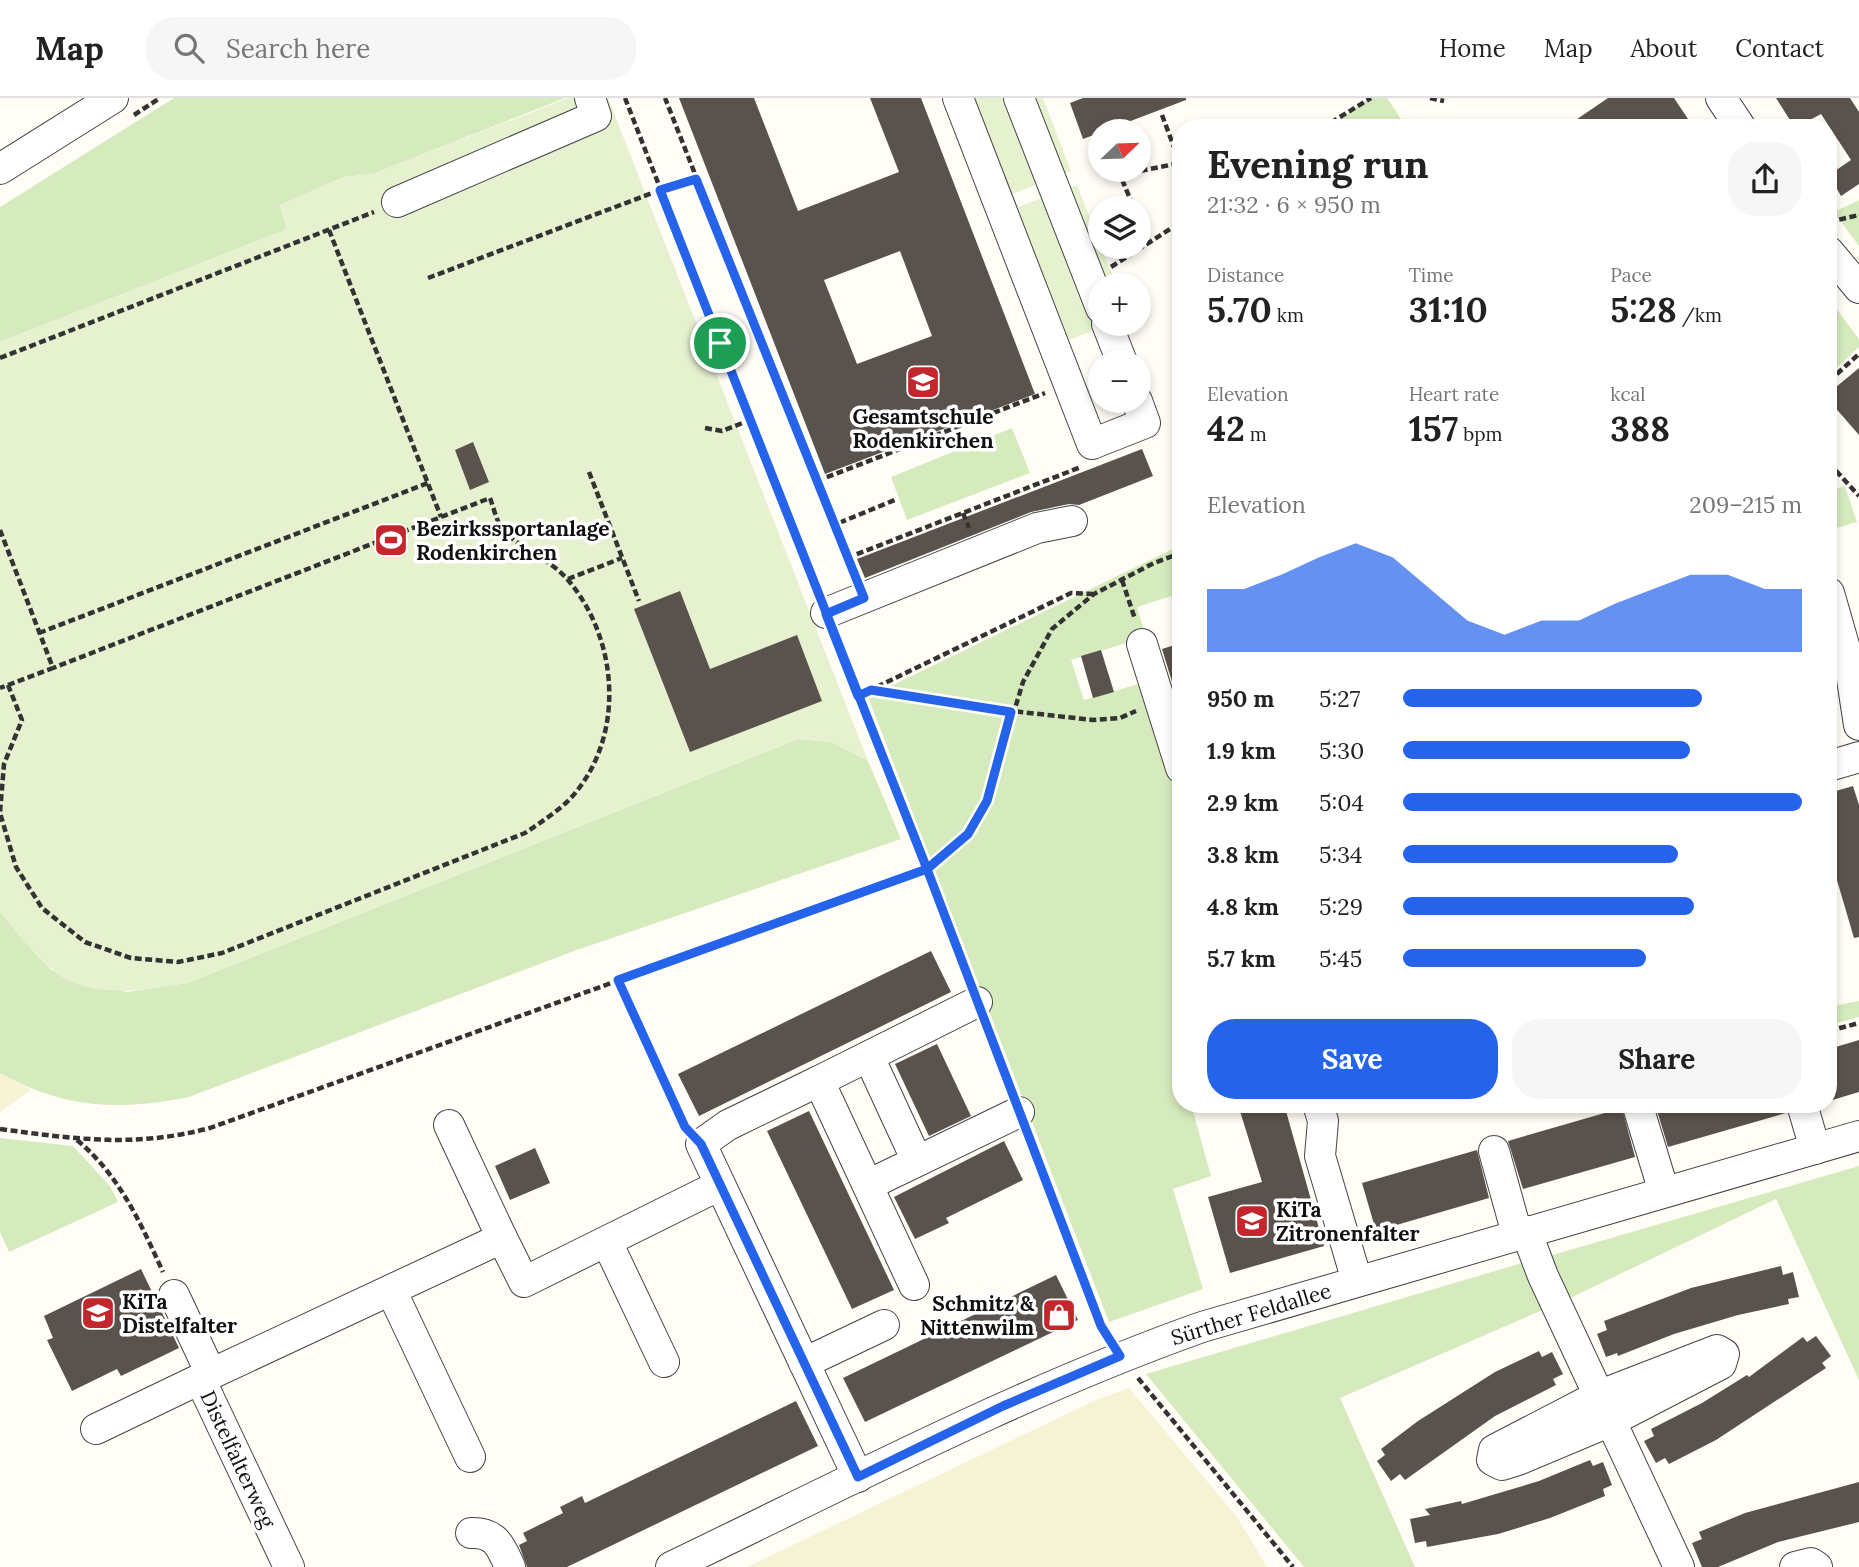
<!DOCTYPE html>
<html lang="en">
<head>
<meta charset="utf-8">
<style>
  :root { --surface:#fff; --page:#f6f6f6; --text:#222; --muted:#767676; --line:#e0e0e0; --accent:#2563eb }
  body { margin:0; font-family:Lora,serif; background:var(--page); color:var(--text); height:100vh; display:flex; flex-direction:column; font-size:26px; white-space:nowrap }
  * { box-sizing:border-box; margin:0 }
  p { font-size:23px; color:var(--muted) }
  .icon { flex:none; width:38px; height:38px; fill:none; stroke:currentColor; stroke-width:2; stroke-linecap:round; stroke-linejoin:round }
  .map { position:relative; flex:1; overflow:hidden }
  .side { position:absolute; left:1172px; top:21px; width:665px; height:994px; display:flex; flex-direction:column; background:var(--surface); border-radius:28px; box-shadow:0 4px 10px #0003 }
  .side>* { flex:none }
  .needle { width:46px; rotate:67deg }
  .tools { position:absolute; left:1088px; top:21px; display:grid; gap:14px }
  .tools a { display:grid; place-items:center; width:63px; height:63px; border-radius:50%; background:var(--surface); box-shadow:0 4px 10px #0003; font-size:35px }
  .pin { position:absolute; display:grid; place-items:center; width:60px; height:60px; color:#fff; margin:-30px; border:4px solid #fff; border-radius:50%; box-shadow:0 2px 7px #0007 }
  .round { display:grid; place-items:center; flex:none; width:74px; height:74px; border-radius:28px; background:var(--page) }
  .overview { display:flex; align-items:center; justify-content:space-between; height:119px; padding:0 35px }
  h1 { font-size:38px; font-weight:700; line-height:52px }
  .figures { display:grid; grid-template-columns:repeat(3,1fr); gap:10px; height:119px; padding:7px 35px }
  .figures div { display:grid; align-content:center }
  .figures b { font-size:35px; font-weight:700 }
  .figures small { font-size:19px; font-weight:400 }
  .figures p { font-size:19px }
  .chart { height:196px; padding:14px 35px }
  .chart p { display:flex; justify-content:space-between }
  .chart svg { width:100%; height:126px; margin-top:7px; fill:var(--accent); opacity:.7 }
  .action { display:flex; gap:14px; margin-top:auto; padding:14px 35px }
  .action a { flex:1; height:80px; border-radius:28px; background:var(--accent); color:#fff; font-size:28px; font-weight:700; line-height:80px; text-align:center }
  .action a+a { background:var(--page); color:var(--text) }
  ul { padding:0 35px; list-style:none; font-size:23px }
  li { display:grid; grid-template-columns:112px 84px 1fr; align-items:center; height:52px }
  li i { height:18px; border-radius:9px; background:var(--accent) }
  header { display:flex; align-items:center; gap:42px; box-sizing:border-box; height:98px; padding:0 35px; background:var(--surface); border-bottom:2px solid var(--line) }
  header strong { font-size:33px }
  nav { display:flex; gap:38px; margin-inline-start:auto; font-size:24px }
  .search { width:490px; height:63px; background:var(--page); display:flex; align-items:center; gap:18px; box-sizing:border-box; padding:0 24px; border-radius:28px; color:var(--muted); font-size:26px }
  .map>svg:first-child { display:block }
  .farmland { fill:#f6f3d4 }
  .green { fill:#d5ebbd }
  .pitch { fill:#e6f2cf }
  .building { fill:#5a524d; fill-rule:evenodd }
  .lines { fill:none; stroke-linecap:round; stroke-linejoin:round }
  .minor-casing { stroke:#444; stroke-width:32 }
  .path { stroke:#333; stroke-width:4.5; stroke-dasharray:7 3.5; stroke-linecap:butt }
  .minor { stroke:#fff; stroke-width:30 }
  .route-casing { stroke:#fff; stroke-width:14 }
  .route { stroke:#2563eb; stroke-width:9 }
  .labels { text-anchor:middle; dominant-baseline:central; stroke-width:7; stroke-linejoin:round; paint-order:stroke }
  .poi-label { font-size:21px; font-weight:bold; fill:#111; stroke:#fff; text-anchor:start }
  .street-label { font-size:21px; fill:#111; stroke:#fff }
</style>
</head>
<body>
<header>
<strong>Map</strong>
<div class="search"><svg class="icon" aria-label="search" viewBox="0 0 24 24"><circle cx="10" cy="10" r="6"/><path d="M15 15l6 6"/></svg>Search here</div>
<nav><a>Home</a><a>Map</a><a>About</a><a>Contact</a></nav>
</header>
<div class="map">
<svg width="1859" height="1469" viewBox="0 0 1859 1469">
  <rect width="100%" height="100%" fill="#fffdf5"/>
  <g class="farmland">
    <polygon points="0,975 31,992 0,1014"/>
    <polygon points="1129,1290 1237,1419 1267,1469 747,1469 1096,1302"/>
  </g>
  <g class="green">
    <polygon points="174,0 565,0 373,76 343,79 288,131 0,244 0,109"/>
    <polygon points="1370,0 1387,0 1407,30 1326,30"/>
    <polygon points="1859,102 1859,148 1834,114"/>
    <polygon points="1829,201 1859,241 1859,249 1829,277"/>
    <polygon points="1012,330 1030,375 907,422 891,379"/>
    <polygon points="1845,388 1857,424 1829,432 1829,393"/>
    <polygon points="1181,447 1181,495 1137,509 1146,539 1071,562 1084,602 1145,584 1174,684 1181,685 1181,1006 1191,1006 1211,1078 1173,1091 1203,1191 1109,1224 868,599"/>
    <path d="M798 641 832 644 868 663 901 741 574 853 189 999C119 1013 64 1011 0 975V814L51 872 127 894 187 885Z"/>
    <polygon points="1859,903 1859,919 1829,927 1829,913 1838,907"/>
    <polygon points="0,1040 73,1048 110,1088 118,1104 9,1154 0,1134"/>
    <polygon points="1859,1068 1859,1282 1776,1101 1568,1201 1549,1158"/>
    <polygon points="1522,1165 1545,1211 1340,1300 1415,1469 1304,1469 1146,1276"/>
  </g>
  <g class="pitch">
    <path d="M568 0H608L868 663 832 644 798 641 187 885C142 892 90 903 51 871 32 856 16 832 0 814V244L287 131 279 107 343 79 373 76Z"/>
    <polygon points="967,0 1043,0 1071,73 1005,99"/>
    <polygon points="1077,87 1116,187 1101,187 1110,226 1061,245 1010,112"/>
  </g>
  <g class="building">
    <path d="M679 0H754L798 113 899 74 870 0H921L1035 296 825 376ZM900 153 932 238 857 266 824 182Z"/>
    <polygon points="1083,0 1186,0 1186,2 1083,41 1070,5"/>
    <polygon points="1608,0 1674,0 1694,30 1564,30"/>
    <polygon points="1776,0 1850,0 1859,14 1859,86 1841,98 1829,77 1851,62 1821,16 1795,30"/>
    <polygon points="1859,270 1859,337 1833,307 1837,303 1830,294"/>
    <polygon points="473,344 489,384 470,392 455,352"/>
    <polygon points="1142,351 1153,378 1079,407 1069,406 1031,414 865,480 857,461"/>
    <polygon points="680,493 710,571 797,537 822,603 690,654 634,511"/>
    <polygon points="1181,545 1181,603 1178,603 1162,551"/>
    <polygon points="1101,552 1114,594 1093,600 1081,558"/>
    <polygon points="1853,688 1859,707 1859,839 1854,840 1829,755 1829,695"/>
    <polygon points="931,853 951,894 699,1018 678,976"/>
    <polygon points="1859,942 1859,994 1829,1003 1829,951"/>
    <polygon points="937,946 971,1018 929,1038 895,966"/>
    <polygon points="1251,1006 1284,1006 1324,1148 1230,1175 1208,1099 1262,1084 1239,1010"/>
    <polygon points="1655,1006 1785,1006 1786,1015 1668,1049"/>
    <polygon points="1622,1010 1635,1059 1523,1091 1508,1043"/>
    <polygon points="809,1013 894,1192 852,1211 767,1033"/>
    <polygon points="1004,1043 1023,1082 946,1120 949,1125 915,1141 894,1099"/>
    <polygon points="535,1050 550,1085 510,1102 495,1068"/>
    <polygon points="1477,1052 1489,1100 1376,1133 1362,1085"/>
    <polygon points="1781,1168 1783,1177 1793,1174 1799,1199 1788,1201 1789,1206 1738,1217 1674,1236 1618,1258 1617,1255 1606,1259 1597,1236 1607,1232 1604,1223 1691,1190"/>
    <polygon points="141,1171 179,1250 121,1278 117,1271 72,1293 47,1242 53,1240 44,1218"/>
    <polygon points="1056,1177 1078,1222 865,1324 843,1280"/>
    <polygon points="1816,1238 1831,1258 1822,1265 1826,1270 1716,1342 1669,1366 1665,1360 1656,1365 1644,1343 1654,1338 1651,1331 1702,1305 1747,1277 1749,1279 1803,1239 1807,1244"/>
    <polygon points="1539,1253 1542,1259 1552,1254 1563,1276 1553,1281 1556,1287 1495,1318 1405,1382 1400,1376 1391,1383 1377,1363 1385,1357 1381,1351 1418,1323 1495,1274"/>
    <polygon points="796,1303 818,1348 567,1469 527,1469 519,1447 527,1443 523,1435 563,1415 560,1409 582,1398 585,1405"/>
    <polygon points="1590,1362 1593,1368 1603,1364 1612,1387 1603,1391 1605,1398 1550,1420 1498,1436 1427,1449 1426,1443 1415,1445 1410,1421 1430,1417 1425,1411 1461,1403 1462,1406 1539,1383"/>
    <polygon points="1859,1384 1859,1424 1778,1444 1718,1469 1702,1469 1692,1445 1702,1441 1699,1434 1745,1415"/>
  </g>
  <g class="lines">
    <g class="minor-casing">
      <g id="minor">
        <polyline points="958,0 1092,346 1145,325 1137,303"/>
        <polyline points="1019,0 1101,210"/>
        <polyline points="1721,0 1741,30"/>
        <polyline points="0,71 113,0"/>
        <polyline points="397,104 596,18 590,0"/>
        <polyline points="1829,154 1859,190"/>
        <polyline points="1107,226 1122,264"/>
        <polyline points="1829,495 1850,568 1859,627"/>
        <polyline points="826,515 1037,430 1072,423"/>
        <polyline points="1142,546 1181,670"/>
        <polyline points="1829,668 1859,659"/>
        <polyline points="869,959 917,1063"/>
        <polyline points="819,983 977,904"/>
        <polyline points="1318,1006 1323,1023 1320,1058 1357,1183"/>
        <polyline points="1802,1006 1815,1051"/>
        <polyline points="1639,1012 1664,1094"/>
        <polyline points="449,1027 502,1140"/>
        <polyline points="1494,1053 1517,1136"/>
        <polyline points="868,1087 1019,1014"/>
        <polyline points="1526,1133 1543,1178 1679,1469"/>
        <polyline points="607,1144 664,1264"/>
        <polyline points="391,1192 470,1359"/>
        <polyline points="174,1197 211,1276"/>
        <polygon points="1717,1252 1724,1256 1721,1266 1611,1323 1518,1362 1502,1367 1492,1362 1494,1352 1598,1298"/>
        <polyline points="804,1265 884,1227"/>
        <polyline points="200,1281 502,1140 524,1184 720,1087"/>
        <polyline points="96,1331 200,1281 289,1469"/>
        <polyline points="858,1379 701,1046 728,1027 819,983 914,1187"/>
        <path d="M471 1435C496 1434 501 1449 510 1469"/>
        <path d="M671 1469C846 1385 1019 1294 1202 1229L1859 1038"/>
        <polyline points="1795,1469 1811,1465 1817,1469"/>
      </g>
    </g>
    <g class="path">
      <polyline points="625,0 817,493"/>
      <polyline points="1430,0 1444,3"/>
      <polyline points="134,17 160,0"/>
      <polyline points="1162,17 1181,68"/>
      <polyline points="1322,30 1371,0"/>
      <polyline points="1118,72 1134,110"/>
      <polyline points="1120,77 1180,65"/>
      <polyline points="697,81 834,427 897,401"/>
      <polyline points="1829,124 1859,117"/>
      <polyline points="1139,125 1148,146"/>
      <polyline points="329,132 441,419"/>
      <polyline points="1111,169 1181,124"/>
      <polyline points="428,180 660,92 697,81 665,0"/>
      <polyline points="0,260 374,114"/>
      <polyline points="1829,283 1859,256"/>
      <polyline points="705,330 722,333 750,322"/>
      <polyline points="1829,365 1859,398"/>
      <polyline points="589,374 639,503"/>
      <polyline points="817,383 1045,295"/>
      <polyline points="963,415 969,430"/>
      <polyline points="834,427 854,478"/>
      <polyline points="0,432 53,570 0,590"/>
      <polyline points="847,460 1081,369"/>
      <polyline points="568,481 622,460"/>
      <polyline points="1122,482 1135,521"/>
      <polyline points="39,535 428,385"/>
      <polyline points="834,537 968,881"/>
      <path d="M8 587 22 622 4 666 0 715 16 769 42 810 85 844 131 860 178 864 222 855 525 735C540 725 555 715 568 703 626 643 620 543 568 482 550 461 524 453 505 434 497 427 494 410 490 400L53 570"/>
      <polyline points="871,592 930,604 1093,622 1120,620 1136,613"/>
      <polyline points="858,598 1071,495 1093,496"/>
      <polyline points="618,882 684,1027"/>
      <polyline points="986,928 1010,992"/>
      <polyline points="1829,933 1859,925"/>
      <path d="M0 1031C76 1041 134 1050 210 1030L927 771 968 736 987 703 1023 584 1052 531 1094 496 1154 465 1181 455"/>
      <polyline points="1027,1036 1108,1239"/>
      <path d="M77 1042C120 1078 140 1124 163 1174"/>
      <polyline points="1138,1280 1293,1469"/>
    </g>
    <use href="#minor" class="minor"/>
  </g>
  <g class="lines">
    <g class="route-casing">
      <polyline id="route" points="720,245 927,771 618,882 685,1029 701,1046 858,1379 1003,1308 1120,1258 1101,1228 927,771 968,736 987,703 1011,614 871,592 858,598 826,516 864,500 696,81 660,92 720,245"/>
    </g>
    <use href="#route" class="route"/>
  </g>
  <defs>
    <g id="school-square" transform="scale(1.75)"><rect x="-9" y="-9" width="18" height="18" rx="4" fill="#c4262e" stroke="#fff"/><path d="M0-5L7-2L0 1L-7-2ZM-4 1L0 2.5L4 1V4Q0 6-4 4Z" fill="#fff"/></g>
    <g id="stadium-square" transform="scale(1.75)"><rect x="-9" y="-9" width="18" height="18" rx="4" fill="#c4262e" stroke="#fff"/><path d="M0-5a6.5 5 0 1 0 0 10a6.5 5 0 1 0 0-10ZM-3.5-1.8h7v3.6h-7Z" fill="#fff"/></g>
    <g id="shop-square" transform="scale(1.75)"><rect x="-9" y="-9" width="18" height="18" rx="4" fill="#c4262e" stroke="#fff"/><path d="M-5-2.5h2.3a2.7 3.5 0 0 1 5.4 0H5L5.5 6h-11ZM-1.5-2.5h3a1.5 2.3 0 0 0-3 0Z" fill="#fff"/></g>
  </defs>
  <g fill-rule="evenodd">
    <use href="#school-square" x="923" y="284"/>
    <use href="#stadium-square" x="391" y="442"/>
    <use href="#school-square" x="1252" y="1123"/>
    <use href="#school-square" x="98" y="1215"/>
    <use href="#shop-square" x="1059" y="1217"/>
  </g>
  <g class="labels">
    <g class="poi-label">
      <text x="923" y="318" text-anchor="middle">Gesamtschule<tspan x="923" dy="24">Rodenkirchen</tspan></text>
      <text x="416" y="430">Bezirkssportanlage<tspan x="416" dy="24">Rodenkirchen</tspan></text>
      <text x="1276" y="1111">KiTa<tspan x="1276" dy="24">Zitronenfalter</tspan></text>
      <text x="122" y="1203">KiTa<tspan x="122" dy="24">Distelfalter</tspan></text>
      <text x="1034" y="1205" text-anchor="end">Schmitz &amp;<tspan x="1034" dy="24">Nittenwilm</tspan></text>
    </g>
    <g class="street-label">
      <text transform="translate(1251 1216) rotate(-17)">Sürther Feldallee</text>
      <text transform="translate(238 1361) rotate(65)">Distelfalterweg</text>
    </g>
  </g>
</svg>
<div class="tools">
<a><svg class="needle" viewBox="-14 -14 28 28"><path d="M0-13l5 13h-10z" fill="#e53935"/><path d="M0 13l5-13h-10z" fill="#767676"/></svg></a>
<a><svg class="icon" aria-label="layers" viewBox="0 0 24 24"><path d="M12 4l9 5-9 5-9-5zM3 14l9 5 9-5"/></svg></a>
<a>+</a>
<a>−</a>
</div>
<div class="pin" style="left:720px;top:245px;background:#1e9e55"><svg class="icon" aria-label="arrive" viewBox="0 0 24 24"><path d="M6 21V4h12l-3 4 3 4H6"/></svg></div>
<section class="side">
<div class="overview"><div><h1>Evening run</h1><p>21:32 · 6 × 950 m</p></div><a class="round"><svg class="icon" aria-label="share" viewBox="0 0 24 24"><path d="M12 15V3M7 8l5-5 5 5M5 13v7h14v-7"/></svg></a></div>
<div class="figures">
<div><p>Distance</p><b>5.70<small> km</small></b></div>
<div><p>Time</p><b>31:10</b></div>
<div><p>Pace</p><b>5:28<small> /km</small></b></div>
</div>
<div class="figures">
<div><p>Elevation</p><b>42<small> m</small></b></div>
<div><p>Heart rate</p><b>157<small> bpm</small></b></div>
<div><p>kcal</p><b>388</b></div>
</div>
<div class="chart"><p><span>Elevation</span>209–215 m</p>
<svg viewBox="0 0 160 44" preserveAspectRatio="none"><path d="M0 44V22L10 22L20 17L30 11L40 6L50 11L60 22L70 33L80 38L90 33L100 33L110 27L120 22L130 17L140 17L150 22L160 22V44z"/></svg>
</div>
<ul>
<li><b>950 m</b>5:27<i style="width:75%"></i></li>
<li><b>1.9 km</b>5:30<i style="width:72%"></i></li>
<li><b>2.9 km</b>5:04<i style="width:100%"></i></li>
<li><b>3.8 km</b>5:34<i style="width:69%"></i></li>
<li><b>4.8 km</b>5:29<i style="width:73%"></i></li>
<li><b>5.7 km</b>5:45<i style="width:61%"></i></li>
</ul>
<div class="action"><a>Save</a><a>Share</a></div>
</section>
</div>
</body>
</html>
